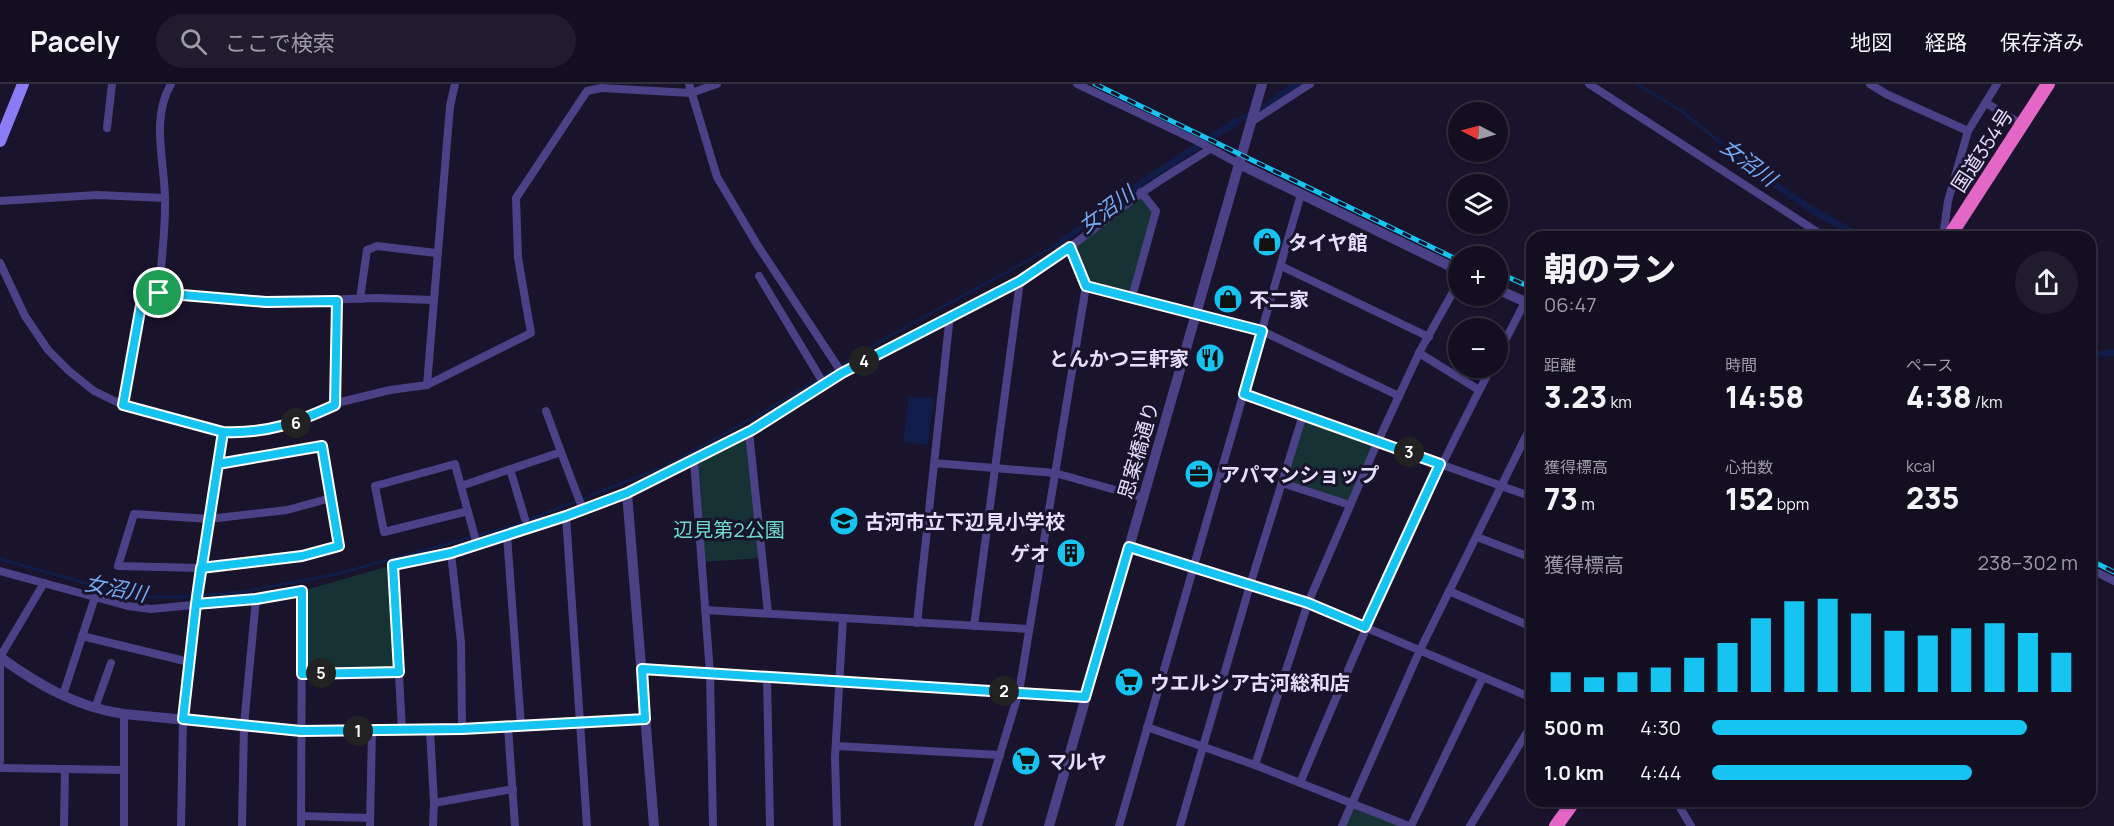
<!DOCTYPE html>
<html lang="ja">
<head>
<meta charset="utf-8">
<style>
  :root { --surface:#130e20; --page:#201c2d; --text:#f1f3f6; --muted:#9d9ca5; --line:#322e3e; --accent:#16c4f1 }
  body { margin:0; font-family:Manrope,"Noto Sans JP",sans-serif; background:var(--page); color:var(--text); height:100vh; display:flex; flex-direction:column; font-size:22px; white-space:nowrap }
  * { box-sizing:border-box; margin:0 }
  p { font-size:20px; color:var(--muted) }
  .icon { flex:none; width:33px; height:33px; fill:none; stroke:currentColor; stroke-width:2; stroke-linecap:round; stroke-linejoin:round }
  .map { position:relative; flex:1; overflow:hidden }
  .sheet { position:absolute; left:1526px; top:147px; width:570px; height:576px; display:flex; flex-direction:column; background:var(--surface); border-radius:18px; box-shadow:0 2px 4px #0004,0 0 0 2px var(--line) }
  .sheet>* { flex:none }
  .needle { width:39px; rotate:276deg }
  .controls { position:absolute; left:1448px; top:18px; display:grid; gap:12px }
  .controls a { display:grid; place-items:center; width:60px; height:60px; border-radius:50%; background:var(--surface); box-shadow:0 2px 4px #0004,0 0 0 2px var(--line); font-size:30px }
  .pin { position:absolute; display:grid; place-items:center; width:51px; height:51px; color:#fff; margin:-26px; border:3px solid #fff; border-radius:50%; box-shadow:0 2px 6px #0007 }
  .km { position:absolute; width:30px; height:30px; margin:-15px; border-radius:50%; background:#222; color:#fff; font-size:16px; line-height:30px; text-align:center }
  .round { display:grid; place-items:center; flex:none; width:63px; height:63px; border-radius:32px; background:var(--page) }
  .headline { display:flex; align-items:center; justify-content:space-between; height:102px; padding:0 18px }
  h1 { font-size:33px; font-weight:800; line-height:45px }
  .figures { display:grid; grid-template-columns:repeat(3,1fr); gap:9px; height:102px; padding:6px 18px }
  .figures div { display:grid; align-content:center }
  .figures b { font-size:30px; font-weight:800 }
  .figures small { font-size:16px; font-weight:400 }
  .figures p { font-size:16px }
  .chart { height:168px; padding:12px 18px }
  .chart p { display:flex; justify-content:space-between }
  .chart svg { width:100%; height:108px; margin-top:6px; stroke:var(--accent); stroke-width:6 }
  ul { padding:0 18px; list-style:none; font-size:20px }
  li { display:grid; grid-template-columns:96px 72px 1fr; align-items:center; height:45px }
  li i { height:15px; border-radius:8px; background:var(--accent) }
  header { display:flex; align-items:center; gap:36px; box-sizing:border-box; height:84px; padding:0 30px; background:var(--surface); border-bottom:2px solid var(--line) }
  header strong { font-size:28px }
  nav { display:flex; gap:33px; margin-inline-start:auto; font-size:21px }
  .search { width:420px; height:54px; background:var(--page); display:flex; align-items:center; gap:15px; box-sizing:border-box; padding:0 21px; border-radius:33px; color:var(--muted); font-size:22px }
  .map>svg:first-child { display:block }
  .green { fill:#163234 }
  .water { fill:#0f1d48 }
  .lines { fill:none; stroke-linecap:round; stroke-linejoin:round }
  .stream { stroke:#0f1d48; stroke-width:3 }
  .minor { stroke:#4b4187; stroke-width:8 }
  .tertiary { stroke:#4b4187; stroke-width:10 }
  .secondary { stroke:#8c7bf7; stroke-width:12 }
  .trunk { stroke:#e466c7; stroke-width:14 }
  .rail-casing { stroke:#16c4f1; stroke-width:5 }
  .rail { stroke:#19132b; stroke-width:3; stroke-dasharray:9; stroke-linecap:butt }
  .route-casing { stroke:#fff; stroke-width:12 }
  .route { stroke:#16c4f1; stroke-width:8 }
  .labels { text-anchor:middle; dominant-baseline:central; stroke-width:6; stroke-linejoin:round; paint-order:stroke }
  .street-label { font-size:20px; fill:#e5defd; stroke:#19132b }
  .poi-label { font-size:20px; font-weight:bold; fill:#e5defd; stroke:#19132b; text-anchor:start }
  .park-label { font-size:20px; fill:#6ddbcb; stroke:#19132b }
  .water-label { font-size:21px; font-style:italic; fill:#73abf7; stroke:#19132b }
</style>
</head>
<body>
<header>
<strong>Pacely</strong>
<div class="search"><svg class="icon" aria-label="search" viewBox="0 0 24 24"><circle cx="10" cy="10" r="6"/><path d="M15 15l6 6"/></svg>ここで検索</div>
<nav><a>地図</a><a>経路</a><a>保存済み</a></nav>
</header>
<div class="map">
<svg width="2114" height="742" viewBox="0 0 2114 742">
  <rect width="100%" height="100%" fill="#19132b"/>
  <g class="green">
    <polygon points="1141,108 1156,127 1132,213 1086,202 1070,163"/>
    <polygon points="1303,331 1378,357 1350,421 1282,399"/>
    <polygon points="749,348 762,474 701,478 694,377"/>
    <polygon points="393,481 399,588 302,590 302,507"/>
    <polygon points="1352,719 1409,742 1342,742"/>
  </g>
  <g class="water">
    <polygon points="1290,0 1302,0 1150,97 1055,166 1052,161 1146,92 1235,34 1239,39"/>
    <path d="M1760 86 1811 121 1868 153C1838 153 1783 109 1756 91Z"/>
    <polygon points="2114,265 2114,272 2090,274 2090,268"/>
    <polygon points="909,312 934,314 928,361 903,358"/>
  </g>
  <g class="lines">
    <g class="stream">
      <polyline points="1637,0 1680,26 1761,91"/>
      <polyline points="1233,39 1251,28"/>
      <polyline points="0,475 134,513 179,513 242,508 337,490 513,442 666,382 767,326 891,251 1055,162"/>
    </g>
    <g class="minor">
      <polyline points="689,0 717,93 758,162 842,289"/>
      <polyline points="1077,0 1197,57 1239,80"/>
      <polyline points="1589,0 1825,153"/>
      <polyline points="1870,0 1886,10 1968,47"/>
      <polyline points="1986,19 2021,40"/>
      <polyline points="1251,38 1310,0"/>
      <polyline points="107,44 112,0"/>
      <polyline points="0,117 97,111 165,114"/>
      <polyline points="1943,153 1948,117 1968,47 1997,0"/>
      <polyline points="0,179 25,232 48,266 69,287 94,307 123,321 223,348 252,349 296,339 341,318 390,306 427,301 531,249 518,174 516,114 587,7 601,4 691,9 717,0"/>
      <polyline points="1281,182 1429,253"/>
      <polyline points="759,192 824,300"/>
      <polyline points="1086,202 1262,247 1399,312"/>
      <path d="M159 209C161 177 166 144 165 113 164 75 151 34 171 0"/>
      <polyline points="1132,213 1156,127 1141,108"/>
      <polyline points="360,215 367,166 377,162 436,169"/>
      <polyline points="1419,269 1479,306"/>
      <polyline points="1497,272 1525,218"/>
      <polyline points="427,301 450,22 455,0"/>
      <polyline points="1244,310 1532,413"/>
      <polyline points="123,321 143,210 266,218 377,214 433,216"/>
      <polyline points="335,321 337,217"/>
      <polyline points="749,348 768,529"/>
      <polyline points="561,368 583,426"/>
      <polyline points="694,377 710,589 713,742"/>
      <polyline points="934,379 1055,389 1144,414"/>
      <polyline points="218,380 322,362 339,462 302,473 201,484 118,482 134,430 209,435 287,426 331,414"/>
      <polyline points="510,385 525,435"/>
      <polyline points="1282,399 1350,421"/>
      <polyline points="461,402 561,368 546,327"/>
      <path d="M468 427 384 448 375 402 455 380C462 407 470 434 477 461"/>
      <polyline points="566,432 587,742"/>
      <polyline points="507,451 521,642"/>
      <polyline points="1477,453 1532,474"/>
      <polyline points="1129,463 1308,519 1532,614"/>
      <polyline points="451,469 461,558 462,645"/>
      <polyline points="2090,485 2114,497"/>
      <polyline points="0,487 128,522 151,525 256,515 302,507 301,742"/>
      <polyline points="1449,507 1532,543"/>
      <polyline points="705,526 1029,545"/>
      <polyline points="917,539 950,231"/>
      <polyline points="974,542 1020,197"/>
      <polyline points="82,552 189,578"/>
      <polyline points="301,590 399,588"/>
      <polyline points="767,593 770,742"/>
      <polyline points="63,611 95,513"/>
      <polyline points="95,624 111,579"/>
      <polyline points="508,643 515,742"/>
      <polyline points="1147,643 1255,681 1409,742"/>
      <path d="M402 646 393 481C518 455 636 409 748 348 785 329 818 302 854 282 908 252 966 228 1019 197 1062 172 1100 139 1140 110 1162 94 1187 80 1210 65"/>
      <polyline points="430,646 434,719 433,742"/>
      <polyline points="836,662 1000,671"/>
      <polyline points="0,677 0,573 44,499"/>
      <polyline points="1255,681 1308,519 1378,357 1420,267 1458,199"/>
      <polyline points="0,684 124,686"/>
      <path d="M1300 699C1359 558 1420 419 1491 284"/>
      <polyline points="1676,717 1691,742"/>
      <polyline points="434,719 513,705"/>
      <polyline points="301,732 370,734"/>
      <polyline points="64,742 65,685"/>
      <polyline points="124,742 124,630"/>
      <polyline points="181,742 183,635 196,520 223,348"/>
      <polyline points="242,742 244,641 256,515"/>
      <polyline points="370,742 372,646"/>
      <polyline points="837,742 835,673 843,534"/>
      <polyline points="978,742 1019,608 1086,202 1070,163"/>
      <polyline points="1119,742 1301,110"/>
      <polyline points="1180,742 1250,501 1303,331"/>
      <polyline points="1342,742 1420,566 1532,340"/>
      <polyline points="1411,742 1483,593"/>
      <polyline points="1470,742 1532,640"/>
    </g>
    <g class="tertiary">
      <polyline points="1239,80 1458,186"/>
      <polyline points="1497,205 1532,221"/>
      <polyline points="627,409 654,742"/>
      <path d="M0 573C37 600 78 624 124 630L301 647 462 645 645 635"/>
      <polyline points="642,585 1085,613"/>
      <polyline points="1049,742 1262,0"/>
    </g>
    <polyline class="secondary" points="0,57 23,0"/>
    <g class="trunk">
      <polyline points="1949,153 2048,0"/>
      <polyline points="1556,742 1574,717"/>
    </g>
    <g class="rail-casing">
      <g id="rail">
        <polyline points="1095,0 1458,176"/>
        <polyline points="1497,188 1532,204"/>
        <polyline points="2090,476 2114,488"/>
      </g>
    </g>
    <use href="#rail" class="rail"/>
  </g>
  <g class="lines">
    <g class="route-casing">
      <path id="route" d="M159 209 143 210 123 321 223 348 196 520 183 635 301 647 462 645 645 635 642 585 1085 613 1129 463 1308 519 1365 543 1440 380 1244 310 1262 247 1086 202 1070 163 1020 197 842 289 752 346 627 409 566 432 451 469 393 481 399 588 302 590V507L256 515 196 520 201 484 302 472 339 462 322 362 218 380 223 348C267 350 296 339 335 321L337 217 266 218 159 209"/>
    </g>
    <use href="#route" class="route"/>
  </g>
  <defs>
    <g id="shop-disc" transform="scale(1.5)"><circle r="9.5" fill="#16c4f1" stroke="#19132b"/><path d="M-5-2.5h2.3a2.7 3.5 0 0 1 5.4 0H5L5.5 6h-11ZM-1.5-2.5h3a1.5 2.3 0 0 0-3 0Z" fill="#111"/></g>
    <g id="restaurant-disc" transform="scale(1.5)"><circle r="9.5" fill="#16c4f1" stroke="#19132b"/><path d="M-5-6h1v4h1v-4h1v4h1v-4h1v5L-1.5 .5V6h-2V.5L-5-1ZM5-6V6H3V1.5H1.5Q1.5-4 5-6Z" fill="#111"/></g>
    <g id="office-disc" transform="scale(1.5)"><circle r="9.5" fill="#16c4f1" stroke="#19132b"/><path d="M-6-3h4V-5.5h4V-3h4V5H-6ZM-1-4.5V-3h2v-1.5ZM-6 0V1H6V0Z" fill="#111"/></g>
    <g id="school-disc" transform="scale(1.5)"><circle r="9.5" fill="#16c4f1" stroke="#19132b"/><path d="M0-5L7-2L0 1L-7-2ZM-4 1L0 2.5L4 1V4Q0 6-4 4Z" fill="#111"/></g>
    <g id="building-disc" transform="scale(1.5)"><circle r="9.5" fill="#16c4f1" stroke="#19132b"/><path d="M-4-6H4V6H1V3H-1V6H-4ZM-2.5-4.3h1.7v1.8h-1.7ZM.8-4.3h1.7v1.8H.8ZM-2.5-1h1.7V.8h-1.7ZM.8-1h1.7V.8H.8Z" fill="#111"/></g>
    <g id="supermarket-disc" transform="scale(1.5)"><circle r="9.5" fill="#16c4f1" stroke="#19132b"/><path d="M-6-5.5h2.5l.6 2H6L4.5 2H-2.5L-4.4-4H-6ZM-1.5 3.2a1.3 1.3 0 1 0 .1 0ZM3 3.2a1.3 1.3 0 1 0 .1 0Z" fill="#111"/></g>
  </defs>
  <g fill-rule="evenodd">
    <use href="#shop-disc" x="1267" y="158"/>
    <use href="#shop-disc" x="1228" y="215"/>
    <use href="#restaurant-disc" x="1210" y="274"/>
    <use href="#office-disc" x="1199" y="390"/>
    <use href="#school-disc" x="844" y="437"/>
    <use href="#building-disc" x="1071" y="469"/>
    <use href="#supermarket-disc" x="1129" y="598"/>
    <use href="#supermarket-disc" x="1026" y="677"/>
  </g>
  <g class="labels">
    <g class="street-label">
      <text transform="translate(1982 66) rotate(-57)">国道354号</text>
      <text transform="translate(1138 366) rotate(-74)">思案橋通り</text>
    </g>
    <g class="poi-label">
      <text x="1288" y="158">タイヤ館</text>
      <text x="1249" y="215">不二家</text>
      <text x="1189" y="274" text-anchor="end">とんかつ三軒家</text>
      <text x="1220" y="390">アパマンショップ</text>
      <text x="865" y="437">古河市立下辺見小学校</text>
      <text x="1050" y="469" text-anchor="end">ゲオ</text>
      <text x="1150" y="598">ウエルシア古河総和店</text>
      <text x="1047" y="677">マルヤ</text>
    </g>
    <g class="park-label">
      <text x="729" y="445">辺見第2公園</text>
    </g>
    <g class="water-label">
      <text transform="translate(1749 78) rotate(37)">女沼川</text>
      <text transform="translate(1106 125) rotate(-36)">女沼川</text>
      <text transform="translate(116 504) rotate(11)">女沼川</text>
    </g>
  </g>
</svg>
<div class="controls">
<a><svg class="needle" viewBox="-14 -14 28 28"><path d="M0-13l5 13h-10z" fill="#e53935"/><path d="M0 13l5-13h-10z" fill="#9d9ca5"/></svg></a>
<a><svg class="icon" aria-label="layers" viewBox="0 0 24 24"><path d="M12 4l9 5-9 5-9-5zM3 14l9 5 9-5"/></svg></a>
<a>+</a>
<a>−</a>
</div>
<div class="pin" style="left:159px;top:209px;background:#1e9e55"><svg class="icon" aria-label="arrive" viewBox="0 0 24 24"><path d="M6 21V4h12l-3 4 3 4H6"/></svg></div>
<b class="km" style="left:358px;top:647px">1</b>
<b class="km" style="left:1004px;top:607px">2</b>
<b class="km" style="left:1409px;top:368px">3</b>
<b class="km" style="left:864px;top:277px">4</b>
<b class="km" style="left:321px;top:589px">5</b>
<b class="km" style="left:296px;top:339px">6</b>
<section class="sheet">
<div class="headline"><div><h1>朝のラン</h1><p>06:47</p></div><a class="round"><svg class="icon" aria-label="share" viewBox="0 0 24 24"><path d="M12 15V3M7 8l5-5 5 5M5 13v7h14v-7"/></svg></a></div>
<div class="figures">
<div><p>距離</p><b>3.23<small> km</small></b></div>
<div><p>時間</p><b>14:58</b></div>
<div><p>ペース</p><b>4:38<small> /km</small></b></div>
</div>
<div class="figures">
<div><p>獲得標高</p><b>73<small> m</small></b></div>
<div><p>心拍数</p><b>152<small> bpm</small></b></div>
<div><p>kcal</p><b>235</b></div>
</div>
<div class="chart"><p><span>獲得標高</span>238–302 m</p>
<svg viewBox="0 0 160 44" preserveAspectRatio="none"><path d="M5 44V36M15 44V38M25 44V36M35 44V34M45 44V30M55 44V24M65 44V14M75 44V7M85 44V6M95 44V12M105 44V19M115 44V21M125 44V18M135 44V16M145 44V20M155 44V28"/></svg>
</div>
<ul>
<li><b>500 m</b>4:30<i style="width:86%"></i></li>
<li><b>1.0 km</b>4:44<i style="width:71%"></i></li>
</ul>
</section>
</div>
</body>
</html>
